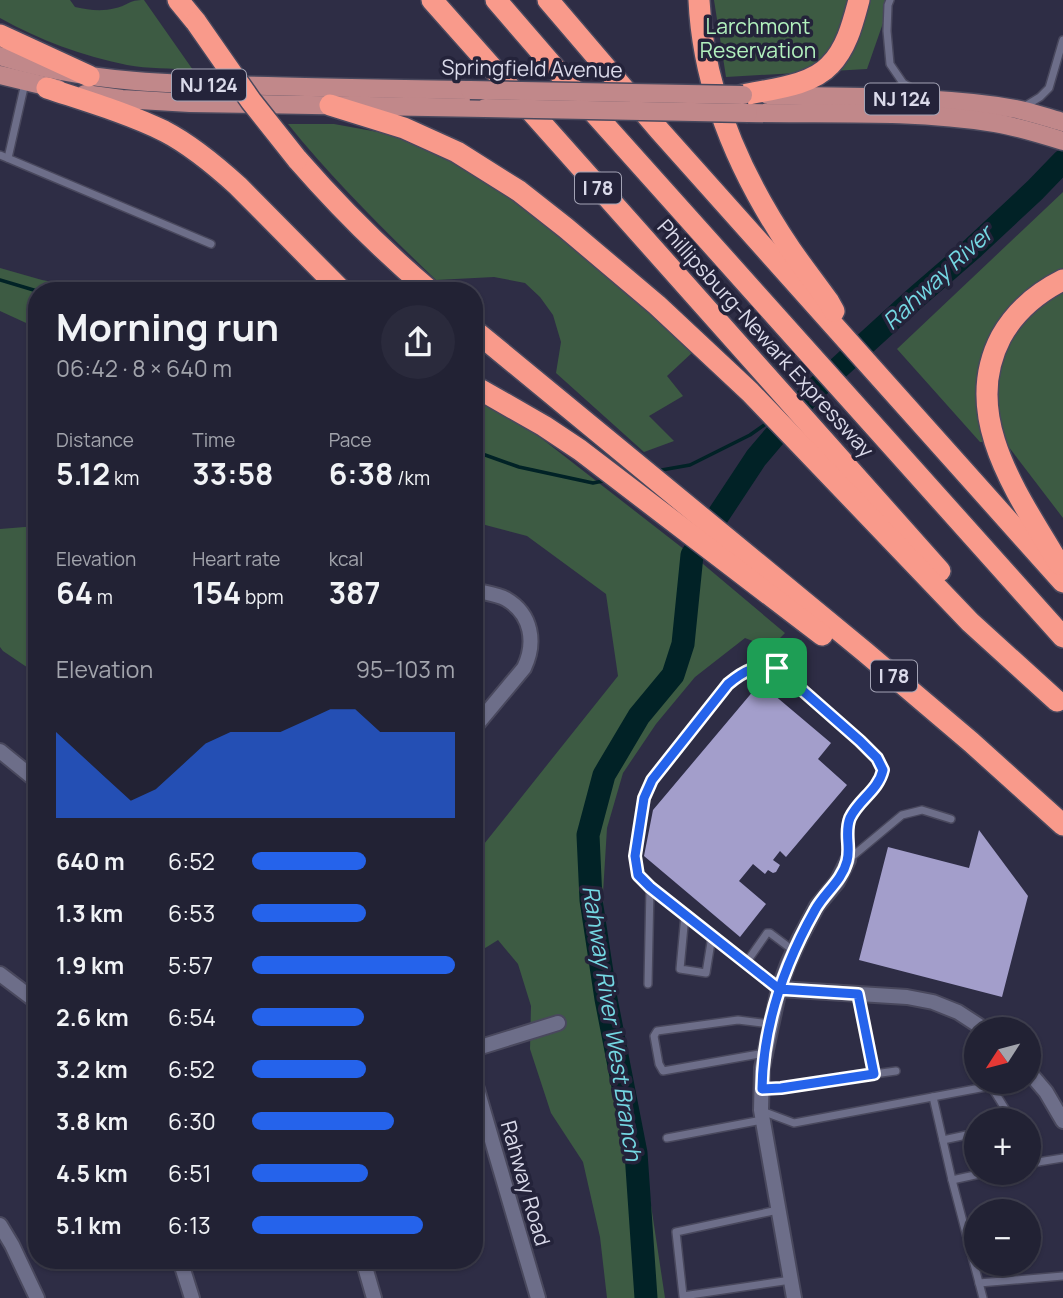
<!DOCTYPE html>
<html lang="en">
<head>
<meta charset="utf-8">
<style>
  :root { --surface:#222234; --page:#2a2a3c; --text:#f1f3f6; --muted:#a2a4ac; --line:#3f3f4f; --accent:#2563eb }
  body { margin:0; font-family:Manrope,sans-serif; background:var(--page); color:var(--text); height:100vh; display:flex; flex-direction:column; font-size:26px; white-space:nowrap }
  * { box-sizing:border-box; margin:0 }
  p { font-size:23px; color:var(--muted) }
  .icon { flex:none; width:38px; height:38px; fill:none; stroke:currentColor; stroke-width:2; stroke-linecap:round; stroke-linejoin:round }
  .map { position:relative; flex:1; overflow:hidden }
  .side { position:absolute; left:28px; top:282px; width:455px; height:987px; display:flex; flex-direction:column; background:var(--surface); border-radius:28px; box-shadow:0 2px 5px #0004,0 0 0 2px var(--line) }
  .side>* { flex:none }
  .needle { width:46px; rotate:234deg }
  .tools { position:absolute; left:964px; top:1017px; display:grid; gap:14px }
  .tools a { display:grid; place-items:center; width:77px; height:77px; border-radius:50%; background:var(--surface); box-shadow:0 2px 5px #0004,0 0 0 2px var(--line); font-size:35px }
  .pin { position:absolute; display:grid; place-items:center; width:60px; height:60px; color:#fff; margin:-30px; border-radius:14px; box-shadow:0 4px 10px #0006 }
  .round { display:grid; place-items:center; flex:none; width:74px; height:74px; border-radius:37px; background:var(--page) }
  .summary { display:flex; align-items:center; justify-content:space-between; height:119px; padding:0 28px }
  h1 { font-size:38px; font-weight:700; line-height:52px }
  .figures { display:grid; grid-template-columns:repeat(3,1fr); gap:10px; height:119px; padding:7px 28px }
  .figures div { display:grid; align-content:center }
  .figures b { font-size:30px; font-weight:700 }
  .figures small { font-size:19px; font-weight:400 }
  .figures p { font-size:19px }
  .chart { height:196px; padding:14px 28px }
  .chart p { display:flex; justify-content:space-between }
  .chart svg { width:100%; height:126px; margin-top:7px; fill:var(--accent); opacity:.7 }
  ul { padding:0 28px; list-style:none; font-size:23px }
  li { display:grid; grid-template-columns:112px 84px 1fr; align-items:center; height:52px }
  li i { height:18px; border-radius:9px; background:var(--accent) }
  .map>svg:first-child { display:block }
  .green { fill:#3d5b43 }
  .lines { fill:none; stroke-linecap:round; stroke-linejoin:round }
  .stream { stroke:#012226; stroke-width:3.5 }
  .river { stroke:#012226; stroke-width:23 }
  .building { fill:#a39ecb }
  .service-casing { stroke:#49485d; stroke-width:10 }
  .minor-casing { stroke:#49485d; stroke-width:18 }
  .primary-casing { stroke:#49485d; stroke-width:21 }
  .motorway-casing { stroke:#49485d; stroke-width:24 }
  .service { stroke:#6d6e89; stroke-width:7 }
  .minor { stroke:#6d6e89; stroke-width:14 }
  .primary { stroke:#c1888a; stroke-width:18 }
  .motorway { stroke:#f99a8b; stroke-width:21 }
  .primary-bridge-casing { stroke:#49485d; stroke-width:21; stroke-linecap:butt }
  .motorway-bridge-casing { stroke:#49485d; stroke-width:24; stroke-linecap:butt }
  .primary-bridge { stroke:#c1888a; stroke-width:18 }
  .motorway-bridge { stroke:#f99a8b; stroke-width:21 }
  .route-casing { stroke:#fff; stroke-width:14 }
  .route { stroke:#2563eb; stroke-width:9 }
  .labels { text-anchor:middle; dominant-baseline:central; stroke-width:7; stroke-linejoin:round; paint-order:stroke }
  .shield { fill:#24233a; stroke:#a3a3b5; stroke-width:2 }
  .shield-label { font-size:19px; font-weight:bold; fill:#dadaea }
  .park-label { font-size:21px; fill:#b2f1be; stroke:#24233a }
  .street-label { font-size:21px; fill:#dadaea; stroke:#24233a }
  .water-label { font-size:23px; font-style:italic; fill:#74d7e2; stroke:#24233a }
</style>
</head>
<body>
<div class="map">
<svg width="1063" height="1298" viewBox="0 0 1063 1298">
  <rect width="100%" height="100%" fill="#2e2d45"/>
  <g class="green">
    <path d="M0 0H70L75 7C89 10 101 12 116 8 129 5 128 0 144 0L193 70C171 68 148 69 127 65 83 56 39 40 0 18Z"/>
    <polygon points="714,0 891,0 867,69 726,77"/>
    <path d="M288 124H334L411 138 488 180 557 231 694 351 667 376 683 396 649 416 674 441 644 452 556 373 561 342 553 315 540 297 525 283 494 277 436 280C384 230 333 180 288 124Z"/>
    <polygon points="1063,192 1063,518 1005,442 980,442 897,349"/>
    <polygon points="0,268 42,280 96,290 37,290 37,328 0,311"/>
    <polygon points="474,398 523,424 703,564 785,633 770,648 745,638 695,677 656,724 623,773 607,828 603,893 604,957 646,1172 665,1298 607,1298 600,1237 583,1162 551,1113 530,1049 531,1006 518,964 498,940 474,955 474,878 484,844 618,676 606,594 527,536 474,522"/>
    <polygon points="37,526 37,674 3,651 0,647 0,529"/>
  </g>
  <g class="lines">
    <g class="stream">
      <polyline points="0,280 37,291"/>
      <polyline points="799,401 811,393"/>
      <polyline points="474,451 519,467 593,483 608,480"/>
      <polyline points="656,471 690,465 750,435 770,421"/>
    </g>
    <polyline class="river" points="646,1298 636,1153 606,999 591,900 588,835 604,775 639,716 673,675 683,644 692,555 756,458 811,393 913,300 973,248 1035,190 1063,161"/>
  </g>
  <g class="building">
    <polygon points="760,683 831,743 818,759 847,785 786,857 780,851 773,860 780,865 776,872 773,873 768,870 765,874 753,864 739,881 766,904 740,937 644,856 653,810"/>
    <polygon points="979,830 1028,896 1002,997 859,960 888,847 969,868"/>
  </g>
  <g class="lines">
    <g class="service-casing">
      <g id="service">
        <polyline points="890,0 888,5 887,31 890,64 903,83 922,95"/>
        <polyline points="1022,108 1040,97 1049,88 1063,40"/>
        <polyline points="0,155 211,244"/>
        <polyline points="8,158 25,83"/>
        <polyline points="848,860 902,815 922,810 951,819"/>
        <path d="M650 887 638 875 635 856 644 798 652 780 728 684C745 670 755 665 777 668L860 741 877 758 883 770C878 791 857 801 850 821 845 833 847 847 848 860"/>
        <polyline points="685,915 680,969 706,973 712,936"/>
        <polyline points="746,963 767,933 770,933 794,951"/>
        <polyline points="648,984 650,887 778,989"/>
        <polyline points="765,1053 663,1071 659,1064 654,1036 657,1031 738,1020 771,1024"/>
        <polyline points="874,1074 896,1071"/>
        <polyline points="762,1089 781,1088 874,1074 858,994"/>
        <polyline points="933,1097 952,1180"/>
        <polyline points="762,1111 794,1123 991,1086 1012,1120"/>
        <polyline points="667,1138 762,1120"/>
        <polyline points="943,1140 976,1133"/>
        <polyline points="1029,1148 1038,1162 1029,1164"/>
        <polyline points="1038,1162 1063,1158"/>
        <polyline points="778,1210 676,1232 683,1296 791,1280"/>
        <polyline points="979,1283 1063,1276"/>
        <polyline points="983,1298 952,1180 989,1172"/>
      </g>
    </g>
    <g class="minor-casing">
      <g id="minor">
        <path d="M474 590C485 593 497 594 506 599 532 614 536 643 524 668L474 728"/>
        <polyline points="0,751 37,781"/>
        <polyline points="0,974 37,1002"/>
        <polyline points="779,989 907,997 933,1002 958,1012 984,1029"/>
        <polyline points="474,1049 558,1023"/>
        <polyline points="1029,1072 1046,1092 1063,1121"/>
        <polyline points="474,1079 538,1298"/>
        <polyline points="0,1225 12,1245 37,1298"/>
        <polyline points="180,1260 192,1298"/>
        <polyline points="363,1260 374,1298"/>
        <polyline points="794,1298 761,1110 762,1068 779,989 788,964 799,940 817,906 837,882 848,860"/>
      </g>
    </g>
    <g class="primary-casing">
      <g id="primary">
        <path d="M0 56C88 83 177 85 268 86 335 88 403 89 470 90"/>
        <polyline points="0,75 58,89"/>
        <polyline points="85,94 122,99 190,103 485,108"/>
        <path d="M768 95C848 98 937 95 1016 109 1032 112 1048 118 1063 122"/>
        <path d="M748 113C830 114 914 110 995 123 1018 127 1041 134 1063 141"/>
      </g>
    </g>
    <g class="motorway-casing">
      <g id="motorway">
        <polyline points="178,0 196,22"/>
        <polyline points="432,0 940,571"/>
        <polyline points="496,0 586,104 1063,637"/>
        <polyline points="548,0 660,131 1063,582"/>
        <path d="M699 0C703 90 741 176 791 250 803 267 816 284 829 302L834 311"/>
        <polyline points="0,35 89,76"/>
        <path d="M47 88C86 101 127 113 164 131 191 145 215 165 238 186L341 290"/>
        <path d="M743 95C770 89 811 86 830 65 847 48 853 22 859 0"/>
        <polyline points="330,105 404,128 457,152 519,191 566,228 657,305 750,392 970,622 1057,701"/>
        <path d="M297 159C338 206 382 250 429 290"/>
        <polyline points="474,330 865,652 971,742 1063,825"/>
        <polyline points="474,386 544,426 580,450 822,635"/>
        <path d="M1059 564C1020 497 959 417 1001 337 1015 312 1037 293 1063 280"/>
      </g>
    </g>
    <use href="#service" class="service"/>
    <use href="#minor" class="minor"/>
    <use href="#primary" class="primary"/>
    <use href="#motorway" class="motorway"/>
    <g class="primary-bridge-casing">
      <g id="primary-bridge">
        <polyline points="470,90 743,95"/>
        <polyline points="485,108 748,113"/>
      </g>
    </g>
    <g class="motorway-bridge-casing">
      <polyline id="motorway-bridge" points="196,22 251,101 297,159"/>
    </g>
    <use href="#primary-bridge" class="primary-bridge"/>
    <use href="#motorway-bridge" class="motorway-bridge"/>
  </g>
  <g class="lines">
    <g class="route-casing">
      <path id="route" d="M777 668C755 665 745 670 728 684L652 780 644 798 635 856 638 875 650 887 779 989 858 994 874 1074 781 1088 762 1089C763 1026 784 965 815 910 824 893 842 881 847 861 851 847 844 833 850 818 859 799 878 791 883 770L877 758 860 741 777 668"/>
    </g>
    <use href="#route" class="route"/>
  </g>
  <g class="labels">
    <g class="shield">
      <rect x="172" y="69.5" width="74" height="31" rx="5"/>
      <rect x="865" y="83.5" width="74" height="31" rx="5"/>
      <rect x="575" y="172.5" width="46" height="31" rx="5"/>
      <rect x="871" y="660.5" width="46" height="31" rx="5"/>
    </g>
    <g class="shield-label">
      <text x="209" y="85">NJ 124</text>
      <text x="902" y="99">NJ 124</text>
      <text x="598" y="188">I 78</text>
      <text x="894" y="676">I 78</text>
    </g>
    <g class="park-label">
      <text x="758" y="26">Larchmont<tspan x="758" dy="24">Reservation</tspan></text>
    </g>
    <g class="street-label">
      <text transform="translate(532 68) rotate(1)">Springfield Avenue</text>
      <text transform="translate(766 338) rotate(48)">Phillipsburg-Newark Expressway</text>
      <text transform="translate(526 1183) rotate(74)">Rahway Road</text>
    </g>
    <g class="water-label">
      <text transform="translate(937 277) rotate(-43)">Rahway River</text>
      <text transform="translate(613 1023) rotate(81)">Rahway River West Branch</text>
    </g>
  </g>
</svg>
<div class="tools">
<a><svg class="needle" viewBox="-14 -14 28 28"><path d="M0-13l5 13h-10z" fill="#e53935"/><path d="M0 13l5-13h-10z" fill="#a2a4ac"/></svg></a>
<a>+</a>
<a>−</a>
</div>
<div class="pin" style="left:777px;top:668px;background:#1e9e55"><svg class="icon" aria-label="arrive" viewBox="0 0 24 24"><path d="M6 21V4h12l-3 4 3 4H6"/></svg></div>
<section class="side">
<div class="summary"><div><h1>Morning run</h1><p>06:42 · 8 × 640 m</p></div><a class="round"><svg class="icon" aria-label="share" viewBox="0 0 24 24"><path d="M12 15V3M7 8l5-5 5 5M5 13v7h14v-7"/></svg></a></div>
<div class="figures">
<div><p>Distance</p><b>5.12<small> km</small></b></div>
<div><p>Time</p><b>33:58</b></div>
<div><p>Pace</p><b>6:38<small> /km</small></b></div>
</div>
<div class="figures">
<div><p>Elevation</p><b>64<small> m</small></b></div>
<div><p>Heart rate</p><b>154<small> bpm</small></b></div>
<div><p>kcal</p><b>387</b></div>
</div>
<div class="chart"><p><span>Elevation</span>95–103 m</p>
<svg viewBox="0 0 160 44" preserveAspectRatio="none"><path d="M0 44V14L10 22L20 30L30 38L40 34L50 26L60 18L70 14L80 14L90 14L100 10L110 6L120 6L130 14L140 14L150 14L160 14V44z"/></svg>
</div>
<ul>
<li><b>640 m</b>6:52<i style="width:56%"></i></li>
<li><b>1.3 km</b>6:53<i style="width:56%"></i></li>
<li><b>1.9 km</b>5:57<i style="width:100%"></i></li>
<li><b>2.6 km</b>6:54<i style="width:55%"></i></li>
<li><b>3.2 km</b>6:52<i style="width:56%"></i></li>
<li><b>3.8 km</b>6:30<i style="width:70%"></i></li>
<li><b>4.5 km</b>6:51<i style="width:57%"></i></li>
<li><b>5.1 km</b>6:13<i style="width:84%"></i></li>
</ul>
</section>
</div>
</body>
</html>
